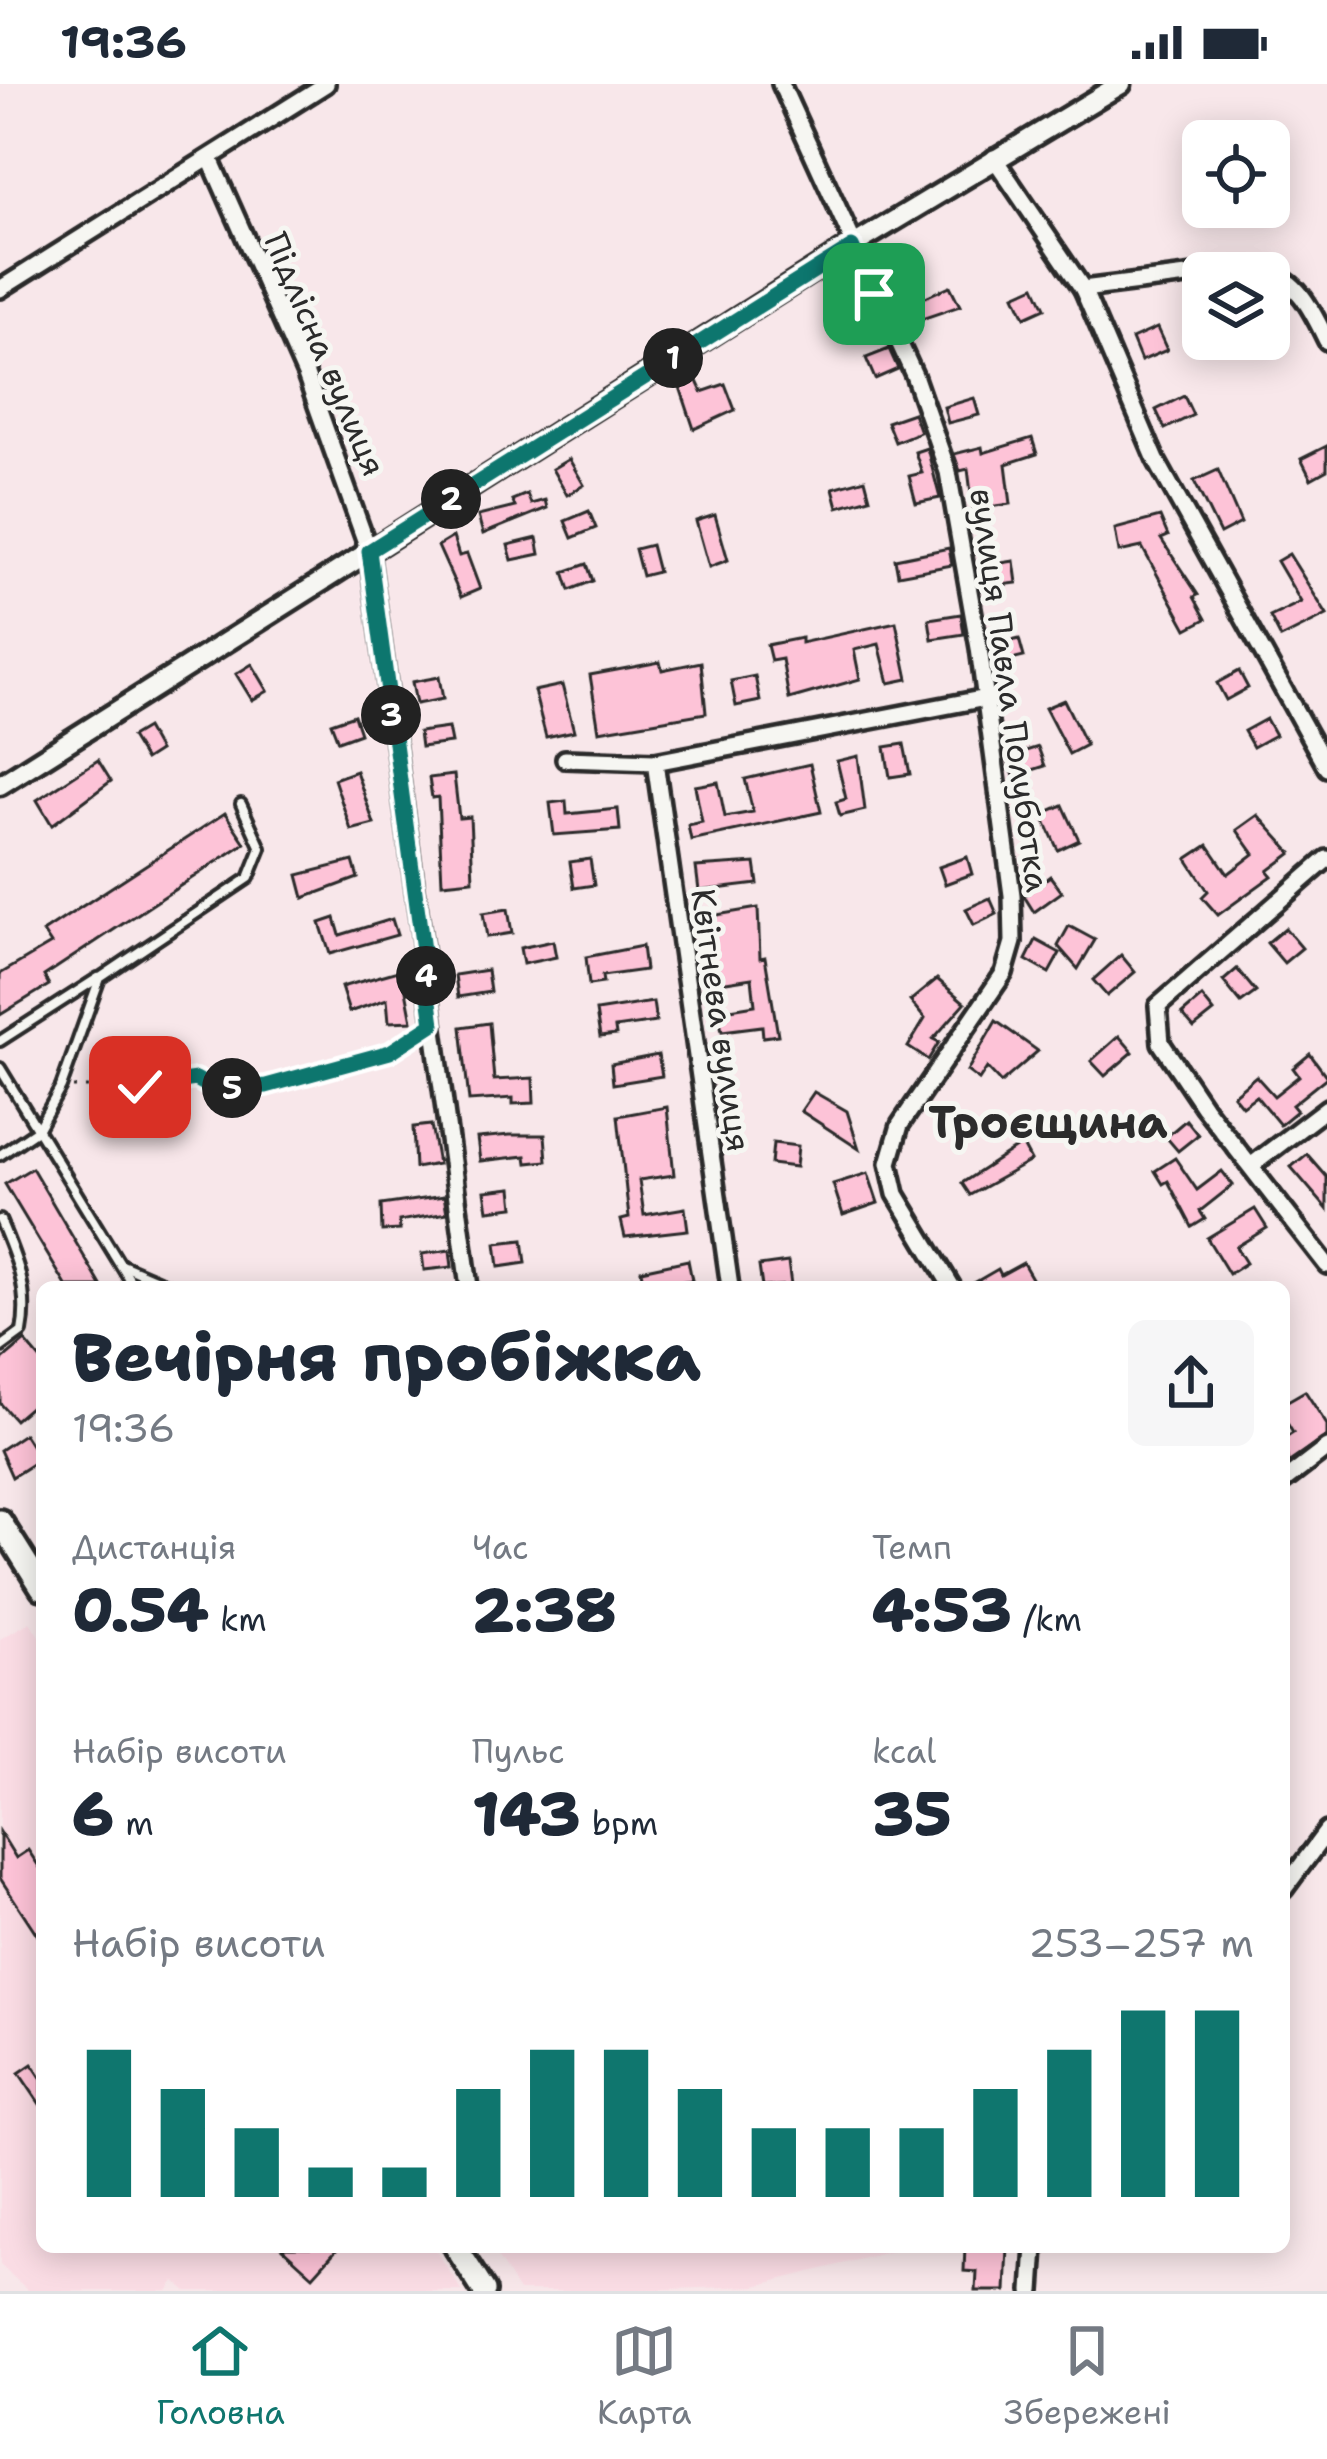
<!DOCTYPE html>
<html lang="uk">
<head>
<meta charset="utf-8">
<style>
  :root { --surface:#fff; --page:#f6f6f7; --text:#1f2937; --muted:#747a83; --line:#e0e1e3; --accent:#0f766e }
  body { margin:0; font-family:"Shantell Sans",sans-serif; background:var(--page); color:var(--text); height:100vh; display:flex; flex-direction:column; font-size:45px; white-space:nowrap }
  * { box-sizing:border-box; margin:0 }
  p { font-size:39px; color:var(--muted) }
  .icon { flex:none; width:66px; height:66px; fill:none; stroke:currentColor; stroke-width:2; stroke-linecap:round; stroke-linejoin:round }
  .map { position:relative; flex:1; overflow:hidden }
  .panel { position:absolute; left:36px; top:1197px; width:1254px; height:972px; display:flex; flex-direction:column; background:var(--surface); border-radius:18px; box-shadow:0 6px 30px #0003 }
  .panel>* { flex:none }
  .fabs { position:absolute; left:1182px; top:36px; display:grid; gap:24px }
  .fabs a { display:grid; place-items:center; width:108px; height:108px; border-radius:18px; background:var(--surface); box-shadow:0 6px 30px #0003; font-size:60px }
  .pin { position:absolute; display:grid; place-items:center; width:102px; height:102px; color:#fff; margin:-51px; border-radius:24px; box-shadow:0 6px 18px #0006 }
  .km { position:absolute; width:60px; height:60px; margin:-30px; border-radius:50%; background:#222; color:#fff; font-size:33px; line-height:60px; text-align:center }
  .round { display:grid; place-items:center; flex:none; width:126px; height:126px; border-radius:18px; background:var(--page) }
  .overview { display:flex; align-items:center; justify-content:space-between; height:204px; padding:0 36px }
  h1 { font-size:66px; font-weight:800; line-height:90px }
  .stats { display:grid; grid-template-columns:repeat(3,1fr); gap:18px; height:204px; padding:12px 36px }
  .stats div { display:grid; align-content:center }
  .stats b { font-size:60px; font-weight:800 }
  .stats small { font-size:33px; font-weight:400 }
  .stats p { font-size:33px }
  .chart { height:336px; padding:24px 36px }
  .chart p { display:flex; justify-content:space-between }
  .chart svg { width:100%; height:216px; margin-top:12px; stroke:var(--accent); stroke-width:6 }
  .status { display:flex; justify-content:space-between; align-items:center; height:84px; padding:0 60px; background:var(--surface); direction:ltr }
  .status svg { height:33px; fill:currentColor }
  .menu { display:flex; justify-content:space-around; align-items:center; height:168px; border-top:3px solid var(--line); background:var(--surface); font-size:33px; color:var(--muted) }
  .menu a { display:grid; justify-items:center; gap:6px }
  .menu .selected { color:var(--accent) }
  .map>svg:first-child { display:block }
  .built { fill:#fadce4 }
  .building { fill:#fdc3d7; stroke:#2b2b2b; stroke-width:3 }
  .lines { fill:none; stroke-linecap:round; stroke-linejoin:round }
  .service-casing { stroke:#2b2b2b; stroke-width:16 }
  .minor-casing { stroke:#2b2b2b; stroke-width:24 }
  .tertiary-casing { stroke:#2b2b2b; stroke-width:27 }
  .secondary-casing { stroke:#2b2b2b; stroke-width:30 }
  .path { stroke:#2b2b2b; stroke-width:3; stroke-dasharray:3 9; stroke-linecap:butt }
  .service { stroke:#f6f6f2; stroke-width:8 }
  .minor { stroke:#f6f6f2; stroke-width:15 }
  .tertiary { stroke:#f6f6f2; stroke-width:18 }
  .secondary { stroke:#f6f6f2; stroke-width:21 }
  .route-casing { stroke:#fff; stroke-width:24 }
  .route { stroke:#0f766e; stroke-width:15 }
  .labels { text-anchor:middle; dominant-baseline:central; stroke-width:10; stroke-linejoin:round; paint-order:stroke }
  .street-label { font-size:33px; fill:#2b2b2b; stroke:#f6f6f2 }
  .district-label { font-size:45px; font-weight:bold; fill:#2b2b2b; stroke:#f6f6f2 }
</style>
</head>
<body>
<div class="status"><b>19:36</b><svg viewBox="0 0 49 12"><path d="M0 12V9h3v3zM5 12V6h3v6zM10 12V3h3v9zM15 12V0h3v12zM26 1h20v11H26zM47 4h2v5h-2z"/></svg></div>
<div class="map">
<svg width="1327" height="2207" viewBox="0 0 1327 2207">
  <rect width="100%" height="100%" fill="#f8e7ea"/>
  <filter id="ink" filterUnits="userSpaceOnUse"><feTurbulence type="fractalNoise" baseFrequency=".00833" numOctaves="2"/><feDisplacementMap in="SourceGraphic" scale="24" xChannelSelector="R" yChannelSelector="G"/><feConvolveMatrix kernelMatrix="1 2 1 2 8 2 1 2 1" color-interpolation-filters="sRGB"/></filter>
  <g filter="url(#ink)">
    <g class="built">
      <polygon points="30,1538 42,1557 42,2163 434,2163 462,2207 187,2207 175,2197 168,2207 29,2207 0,2181 0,1555"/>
      <polygon points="491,2163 908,2163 756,2202 611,2207 519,2207"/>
    </g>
    <g class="building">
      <polygon points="847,200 858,219 834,231 824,212"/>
      <polygon points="950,202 960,222 916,237 908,221"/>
      <polygon points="1035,202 1045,224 1025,233 1015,211"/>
      <polygon points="1157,244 1167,266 1141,277 1132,255"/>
      <polygon points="889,265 898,285 875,295 866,274"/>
      <polygon points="696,295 702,308 725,300 735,326 694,345 680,303"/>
      <polygon points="1184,312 1193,331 1165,345 1156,326"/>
      <polygon points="974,314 979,331 948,339 944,323"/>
      <polygon points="913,329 920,348 895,358 887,338"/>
      <polygon points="1032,354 1037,370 1006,380 1011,420 973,425 968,385 960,387 954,370 982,363 983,369"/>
      <polygon points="1327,362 1327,386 1311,395 1301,375"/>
      <polygon points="927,364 940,414 916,419 909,392 922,389 915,368"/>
      <polygon points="569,375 584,401 567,411 552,385"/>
      <polygon points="1218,386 1241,439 1220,450 1194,397"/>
      <polygon points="865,395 870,414 838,423 833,404"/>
      <polygon points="527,410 531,420 545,416 547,424 483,450 478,432 515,423 512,416"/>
      <polygon points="589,427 596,444 572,454 565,437"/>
      <polygon points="715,431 728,476 709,483 696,437"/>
      <polygon points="1160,433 1168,452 1161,455 1198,511 1194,513 1206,535 1187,545 1142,463 1119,468 1115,445"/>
      <polygon points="453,453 459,472 467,470 480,505 461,513 438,462"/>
      <polygon points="537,454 540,470 512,476 508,461"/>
      <polygon points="651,461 658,488 642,492 635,465"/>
      <polygon points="949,464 952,481 898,491 895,475"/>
      <polygon points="1289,470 1327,531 1281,554 1270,533 1301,518 1277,477"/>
      <polygon points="1014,477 1017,499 985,503 982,482"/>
      <polygon points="587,480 593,497 570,506 564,488"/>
      <polygon points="961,530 964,550 932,555 929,535"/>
      <polygon points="896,538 908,595 889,599 879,560 854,566 860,595 789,615 782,575 771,577 767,561 801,554 801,559"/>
      <polygon points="1019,555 1024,573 995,580 991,562"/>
      <polygon points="660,578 662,586 701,578 706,629 599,647 590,591"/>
      <polygon points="252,580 268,607 252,616 236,590"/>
      <polygon points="1239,587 1248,604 1226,616 1217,599"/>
      <polygon points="755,592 760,617 736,622 731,597"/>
      <polygon points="439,593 443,615 416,620 412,598"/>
      <polygon points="562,601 574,647 546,653 534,607"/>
      <polygon points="1064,616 1086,661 1069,670 1045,624"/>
      <polygon points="354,631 360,649 338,657 331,639"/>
      <polygon points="1266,635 1275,651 1253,663 1244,647"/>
      <polygon points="146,644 159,667 145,676 131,653"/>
      <polygon points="448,644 451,659 421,663 419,648"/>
      <polygon points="904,660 910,690 890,693 885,663"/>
      <polygon points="1038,663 1045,682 1014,692 1007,673"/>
      <polygon points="858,672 865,726 840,732 836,718 846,715 837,677"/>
      <polygon points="98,676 111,697 52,741 37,716"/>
      <polygon points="810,680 821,728 691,756 688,741 702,738 695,702 718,698 725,733 753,728 745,695"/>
      <polygon points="356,687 374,740 351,746 334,695"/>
      <polygon points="454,691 459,734 470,733 473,796 442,799 438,713 432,714 429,694"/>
      <polygon points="566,717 567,730 618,725 620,746 554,751 550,719"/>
      <polygon points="1063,721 1079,756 1058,766 1042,730"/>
      <polygon points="225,729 245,759 44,892 49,901 0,931 0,890 51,860 43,848"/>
      <polygon points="1258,731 1292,769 1268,787 1272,792 1218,831 1202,813 1208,807 1187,775 1208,761 1228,790 1254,770 1237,746"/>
      <polygon points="967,773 972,790 945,800 939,783"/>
      <polygon points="590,775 594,801 574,804 570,778"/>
      <polygon points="353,777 358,794 304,814 298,791"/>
      <polygon points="755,779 758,800 699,807 696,783"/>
      <polygon points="1050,792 1062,808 1034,828 1024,812"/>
      <polygon points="990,814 997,830 974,841 966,825"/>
      <polygon points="758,824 760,874 765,873 778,951 763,953 762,942 722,947 718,927 755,921 752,894 713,900 705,833"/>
      <polygon points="508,825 512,849 487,853 483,829"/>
      <polygon points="335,834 340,851 392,835 397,851 330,870 320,839"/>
      <polygon points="1069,842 1095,856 1078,885 1058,862"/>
      <polygon points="1285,844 1302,864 1284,879 1267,859"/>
      <polygon points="1036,856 1060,869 1049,889 1026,876"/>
      <polygon points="553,857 556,873 523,880 520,864"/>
      <polygon points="642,862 645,886 602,892 603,899 589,901 586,873"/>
      <polygon points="1121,871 1135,888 1107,912 1093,896"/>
      <polygon points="1237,885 1256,908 1241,919 1223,897"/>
      <polygon points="402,886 412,937 389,938 387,915 349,928 341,903"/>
      <polygon points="487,886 490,908 458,913 455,891"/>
      <polygon points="937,895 965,919 933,955 939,958 928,976 908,963 925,935 910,917"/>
      <polygon points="1202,913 1214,928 1194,944 1182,930"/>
      <polygon points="653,918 656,938 615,944 616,951 600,953 596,927"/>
      <polygon points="996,937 1038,967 1001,999 987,984 979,996 967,987"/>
      <polygon points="489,939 494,996 533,994 534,1019 513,1020 513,1014 469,1017 461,943"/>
      <polygon points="1119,952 1133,968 1105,992 1091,977"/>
      <polygon points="1310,970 1327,993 1292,1021 1297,1027 1280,1041 1256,1012 1242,1022 1233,1011 1256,992 1274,1012 1299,992 1293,984"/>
      <polygon points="658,971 662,992 613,1000 611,980"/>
      <polygon points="814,1008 847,1027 859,1065 801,1027"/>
      <polygon points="667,1023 674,1091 639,1096 644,1131 685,1124 688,1146 625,1153 621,1136 629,1134 618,1032"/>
      <polygon points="1186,1036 1198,1051 1178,1067 1166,1053"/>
      <polygon points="431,1041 438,1080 415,1084 413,1043"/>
      <polygon points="510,1051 545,1051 547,1077 527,1079 526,1072 480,1077 477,1054"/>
      <polygon points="773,1059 798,1062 796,1083 771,1080"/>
      <polygon points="1022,1060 1031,1077 970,1111 962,1099"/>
      <polygon points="1307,1070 1327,1093 1327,1125 1291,1083"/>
      <polygon points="1175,1074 1197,1106 1222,1087 1233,1101 1200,1127 1205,1135 1192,1143 1168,1097 1163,1100 1155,1087"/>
      <polygon points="32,1084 102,1203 67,1203 5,1100"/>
      <polygon points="868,1089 878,1119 843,1131 833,1100"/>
      <polygon points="512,1104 514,1123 488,1126 485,1107"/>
      <polygon points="444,1112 447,1129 399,1137 400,1146 382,1147 381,1121"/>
      <polygon points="1255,1125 1267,1144 1236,1163 1246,1179 1229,1190 1207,1154"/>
      <polygon points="523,1156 526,1179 499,1183 496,1159"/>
      <polygon points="450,1166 452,1183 424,1186 422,1170"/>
      <polygon points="688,1176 692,1196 644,1203 641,1186"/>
      <polygon points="788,1178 791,1201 762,1203 759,1182"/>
      <polygon points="1023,1179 1037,1203 967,1203 998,1185 1001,1191"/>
      <polygon points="25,1257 42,1277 42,1313 15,1336 0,1319 0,1278"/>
      <polygon points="1305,1307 1327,1341 1327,1352 1288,1379 1284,1355 1293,1349 1284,1334 1284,1319"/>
      <polygon points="24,1350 40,1375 12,1393 0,1366"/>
      <polygon points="0,1748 16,1774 28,1766 42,1787 42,1858 0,1794"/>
      <polygon points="32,1980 42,1995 42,2023 19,1989"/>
      <polygon points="281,2163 339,2163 313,2192"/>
      <polygon points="965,2163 1008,2163 1006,2207 976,2207 977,2188 964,2187"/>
    </g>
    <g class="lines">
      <g class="service-casing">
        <g id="service">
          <polyline points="0,957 98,894"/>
          <polyline points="0,984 134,1203"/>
          <polyline points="0,1071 37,1046 61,1003 100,894 249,794 261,764 241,720"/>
          <path d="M0 1136C16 1173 30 1207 22 1248L0 1264"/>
          <polyline points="122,1181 173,1203"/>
        </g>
      </g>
      <g class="minor-casing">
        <g id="minor">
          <polyline points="781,0 914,291 948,388 979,564 1012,811 1013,858 1004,889 900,1041 889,1079 896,1110 952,1203"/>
          <polyline points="994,74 1083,205 1203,190"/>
          <polyline points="211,77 306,291 369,467 469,1203"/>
          <polyline points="1211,189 1262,189"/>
          <path d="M1269 190C1299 195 1315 233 1327 257"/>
          <polyline points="0,205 326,0"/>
          <polyline points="1083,205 1156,376 1327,684"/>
          <polyline points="565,675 655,678 986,614"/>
          <polyline points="655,678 730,1203"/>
          <polyline points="1327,775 1158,922 1161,959 1204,1023 1327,1181"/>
          <polyline points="1252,1081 1327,1024"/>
          <polyline points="1284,1397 1327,1364"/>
          <polyline points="1284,1805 1327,1747"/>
          <polyline points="1032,2207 1035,2163"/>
        </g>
      </g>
      <g class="tertiary-casing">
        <polyline id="tertiary" points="0,701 852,162 1121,0"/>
      </g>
      <g class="secondary-casing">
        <g id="secondary">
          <polyline points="0,1437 42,1504"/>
          <polyline points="456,2163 484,2207"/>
        </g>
      </g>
      <polyline class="path" points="73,1003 140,1003 196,995 215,1006 266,1002 390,968 416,951"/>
      <use href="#service" class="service"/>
      <use href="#minor" class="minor"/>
      <use href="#tertiary" class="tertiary"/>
      <use href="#secondary" class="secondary"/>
    </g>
  </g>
  <g class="lines" filter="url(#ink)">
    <g class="route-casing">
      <polyline id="route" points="140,1003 196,995 215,1006 266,1002 390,968 433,940 369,467 852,163 874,210"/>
    </g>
    <use href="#route" class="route"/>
  </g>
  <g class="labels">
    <g class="street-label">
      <text transform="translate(325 270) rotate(67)">Підлісна вулиця</text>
      <text transform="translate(1010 606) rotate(82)">вулиця Павла Полуботка</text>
      <text transform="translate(721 936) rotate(82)">Квітнева вулиця</text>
    </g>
    <g class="district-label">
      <text x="1048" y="1038">Троєщина</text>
    </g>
  </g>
</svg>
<div class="fabs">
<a><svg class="icon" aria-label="locate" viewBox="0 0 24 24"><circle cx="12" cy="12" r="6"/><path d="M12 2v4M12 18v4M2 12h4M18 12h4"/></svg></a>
<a><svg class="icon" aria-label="layers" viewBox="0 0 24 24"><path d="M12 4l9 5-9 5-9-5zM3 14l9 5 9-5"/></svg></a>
</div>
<div class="pin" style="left:874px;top:210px;background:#1e9e55"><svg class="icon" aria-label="arrive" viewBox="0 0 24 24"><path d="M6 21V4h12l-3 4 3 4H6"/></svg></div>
<div class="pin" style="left:140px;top:1003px;background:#d93025"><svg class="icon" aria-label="check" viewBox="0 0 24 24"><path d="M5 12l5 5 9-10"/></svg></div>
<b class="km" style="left:673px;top:274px">1</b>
<b class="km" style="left:451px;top:415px">2</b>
<b class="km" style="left:391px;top:631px">3</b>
<b class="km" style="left:426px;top:892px">4</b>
<b class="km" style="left:232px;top:1004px">5</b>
<section class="panel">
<div class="overview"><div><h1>Вечірня пробіжка</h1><p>19:36</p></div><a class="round"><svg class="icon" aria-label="share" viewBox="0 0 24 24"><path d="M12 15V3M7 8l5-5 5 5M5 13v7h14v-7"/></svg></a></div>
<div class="stats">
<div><p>Дистанція</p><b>0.54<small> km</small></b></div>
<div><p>Час</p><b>2:38</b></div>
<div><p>Темп</p><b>4:53<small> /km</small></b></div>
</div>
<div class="stats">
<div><p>Набір висоти</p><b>6<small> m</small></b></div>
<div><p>Пульс</p><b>143<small> bpm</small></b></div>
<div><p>kcal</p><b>35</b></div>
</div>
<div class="chart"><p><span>Набір висоти</span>253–257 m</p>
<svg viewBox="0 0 160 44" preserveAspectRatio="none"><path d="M5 44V14M15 44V22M25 44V30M35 44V38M45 44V38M55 44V22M65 44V14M75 44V14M85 44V22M95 44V30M105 44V30M115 44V30M125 44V22M135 44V14M145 44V6M155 44V6"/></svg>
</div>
</section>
</div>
<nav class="menu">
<a class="selected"><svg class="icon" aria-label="home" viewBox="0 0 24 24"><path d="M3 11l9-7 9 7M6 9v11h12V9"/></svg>Головна</a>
<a><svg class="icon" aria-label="map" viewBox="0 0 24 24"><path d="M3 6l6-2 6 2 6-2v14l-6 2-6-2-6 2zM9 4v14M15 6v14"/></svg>Карта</a>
<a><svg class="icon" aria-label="saved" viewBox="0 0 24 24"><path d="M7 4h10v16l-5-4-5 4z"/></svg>Збережені</a>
</nav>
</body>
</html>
